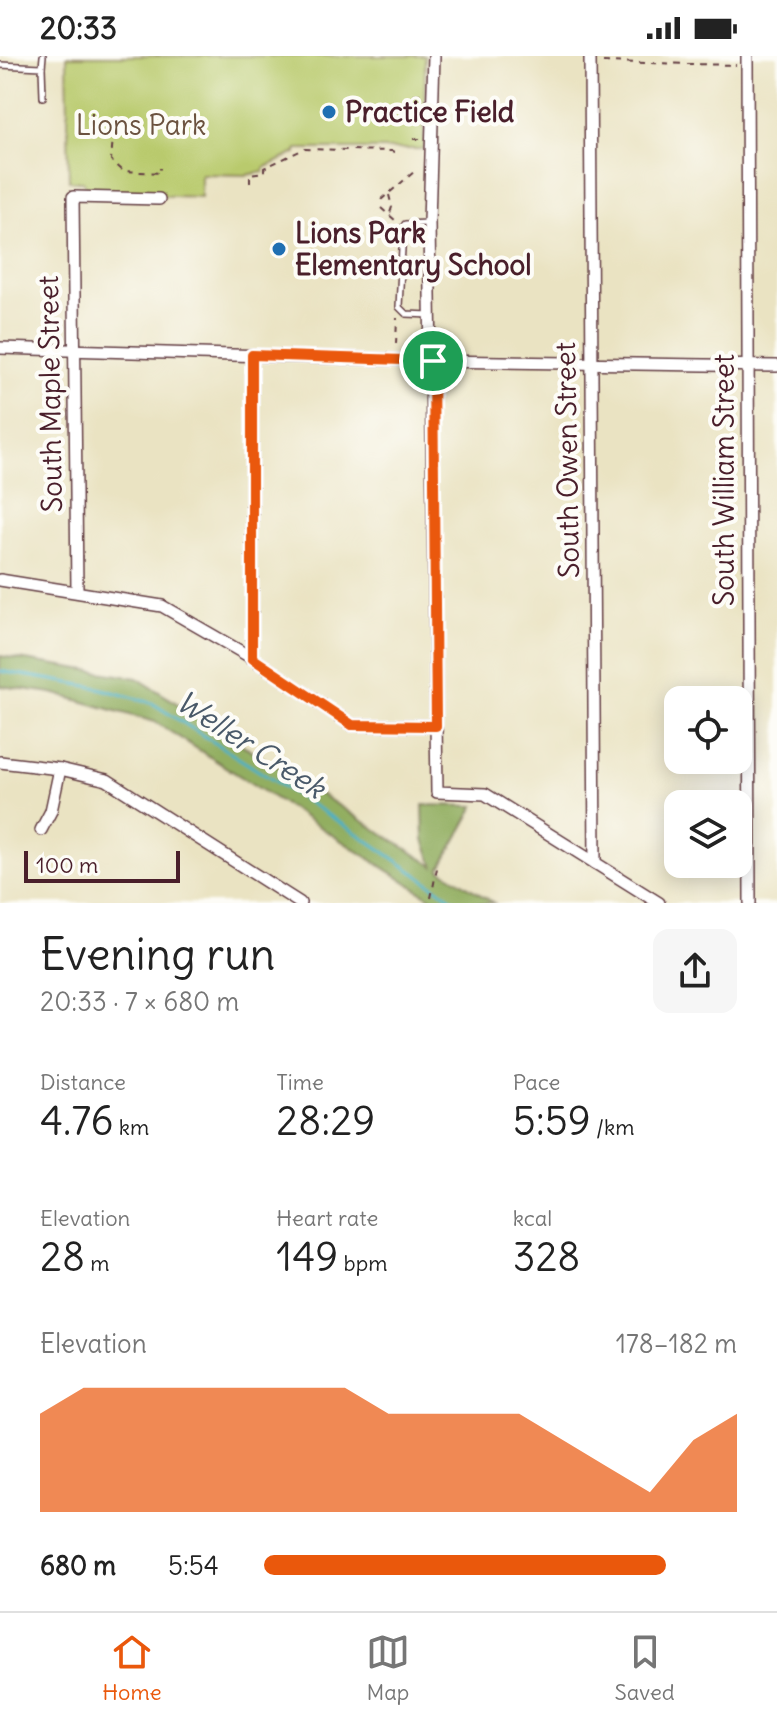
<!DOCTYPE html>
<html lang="en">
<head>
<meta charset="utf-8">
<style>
  :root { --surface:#fff; --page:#f6f6f6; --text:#222; --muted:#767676; --line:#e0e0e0; --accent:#ea580c }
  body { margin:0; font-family:Delius,sans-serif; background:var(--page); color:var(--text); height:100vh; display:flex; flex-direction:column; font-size:30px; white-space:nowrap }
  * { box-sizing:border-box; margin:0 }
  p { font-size:26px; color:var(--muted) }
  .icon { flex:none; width:44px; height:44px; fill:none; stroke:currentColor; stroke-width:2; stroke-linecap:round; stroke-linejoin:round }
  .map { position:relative; height:847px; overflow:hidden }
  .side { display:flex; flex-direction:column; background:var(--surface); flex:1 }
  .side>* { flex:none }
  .controls { position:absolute; left:664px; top:630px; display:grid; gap:16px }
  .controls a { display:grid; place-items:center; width:88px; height:88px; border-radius:16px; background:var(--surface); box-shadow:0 4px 20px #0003; font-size:40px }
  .scale { position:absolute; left:24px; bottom:20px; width:156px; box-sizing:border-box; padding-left:8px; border:4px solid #4a1f2b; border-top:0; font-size:22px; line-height:28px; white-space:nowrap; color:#4a1f2b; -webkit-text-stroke:6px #fdfcf7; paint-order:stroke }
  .pin { position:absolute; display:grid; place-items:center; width:68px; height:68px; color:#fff; margin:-34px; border:4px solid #fff; border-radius:50%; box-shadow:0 2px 8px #0007 }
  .round { display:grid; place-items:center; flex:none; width:84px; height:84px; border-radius:16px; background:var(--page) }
  .head { display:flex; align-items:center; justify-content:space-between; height:136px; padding:0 40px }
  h1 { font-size:44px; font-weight:600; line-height:60px }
  .stats { display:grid; grid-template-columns:repeat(3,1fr); gap:12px; height:136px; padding:8px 40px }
  .stats div { display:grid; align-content:center }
  .stats b { font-size:40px; font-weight:600 }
  .stats small { font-size:22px; font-weight:400 }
  .stats p { font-size:22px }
  .chart { height:224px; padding:16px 40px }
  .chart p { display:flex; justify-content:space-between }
  .chart svg { width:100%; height:144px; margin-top:8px; fill:var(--accent); opacity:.7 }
  ul { padding:0 40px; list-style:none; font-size:26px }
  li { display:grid; grid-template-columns:128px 96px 1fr; align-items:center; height:60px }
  li i { height:20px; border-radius:10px; background:var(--accent) }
  .status { display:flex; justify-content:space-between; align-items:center; height:56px; padding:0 40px; background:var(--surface); direction:ltr }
  .status svg { height:22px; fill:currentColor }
  .menu { display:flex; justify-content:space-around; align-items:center; height:112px; border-top:2px solid var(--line); background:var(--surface); font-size:22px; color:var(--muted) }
  .menu a { display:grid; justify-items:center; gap:4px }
  .menu .current { color:var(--accent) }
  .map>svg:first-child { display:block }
  .green { fill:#b9ca6d; stroke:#82744c; stroke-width:2 }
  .forest { fill:#92ae60; stroke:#6e6646; stroke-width:2 }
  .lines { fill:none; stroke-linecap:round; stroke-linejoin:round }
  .stream { stroke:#48b1c6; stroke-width:3 }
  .service-casing { stroke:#623c42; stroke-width:8 }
  .minor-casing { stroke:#623c42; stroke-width:14 }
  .path { stroke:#623c42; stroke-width:2; stroke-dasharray:6 6; stroke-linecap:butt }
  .service { stroke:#fff; stroke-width:5 }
  .minor { stroke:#fff; stroke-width:11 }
  .route-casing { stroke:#fff; stroke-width:16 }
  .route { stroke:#ea580c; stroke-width:10 }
  .poi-dot { fill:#1f6fb2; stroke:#fdfcf7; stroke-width:3 }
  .labels { text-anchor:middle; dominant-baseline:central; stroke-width:8; stroke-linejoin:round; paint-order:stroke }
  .poi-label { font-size:28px; font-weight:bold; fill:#4a1f2b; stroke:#fdfcf7; text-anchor:start }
  .park-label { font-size:28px; fill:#6b523f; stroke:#fdfcf7 }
  .street-label { font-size:28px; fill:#4a1f2b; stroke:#fdfcf7 }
  .water-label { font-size:30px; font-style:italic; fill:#495969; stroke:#fdfcf7 }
</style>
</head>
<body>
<div class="status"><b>20:33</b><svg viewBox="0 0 49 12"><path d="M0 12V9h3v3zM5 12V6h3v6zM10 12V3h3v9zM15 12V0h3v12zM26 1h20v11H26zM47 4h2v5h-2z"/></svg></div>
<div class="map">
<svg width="777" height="847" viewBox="0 0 777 847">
  <rect width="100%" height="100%" fill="#fdfcf7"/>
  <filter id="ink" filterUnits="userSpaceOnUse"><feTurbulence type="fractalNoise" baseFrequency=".0125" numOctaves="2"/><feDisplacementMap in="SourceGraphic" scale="16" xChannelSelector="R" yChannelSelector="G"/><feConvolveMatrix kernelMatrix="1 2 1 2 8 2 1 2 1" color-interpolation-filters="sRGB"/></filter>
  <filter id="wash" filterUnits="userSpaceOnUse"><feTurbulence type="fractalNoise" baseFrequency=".006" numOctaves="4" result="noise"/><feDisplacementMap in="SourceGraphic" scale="32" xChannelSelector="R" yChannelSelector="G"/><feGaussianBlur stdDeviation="1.8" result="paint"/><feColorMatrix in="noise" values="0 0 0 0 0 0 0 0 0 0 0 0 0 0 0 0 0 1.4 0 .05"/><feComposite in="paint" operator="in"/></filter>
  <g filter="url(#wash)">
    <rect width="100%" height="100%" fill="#eae3c2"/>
    <polygon class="green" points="67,0 425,0 424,93 297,93 296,97 264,112 264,116 246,119 201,118 201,141 90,137 83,125 69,125"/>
    <polygon class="forest" points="0,600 137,622 434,810 424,784 423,749 475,750 440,813 494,847 433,847 431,842 155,666 52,637 0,630"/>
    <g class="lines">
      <polyline class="stream" points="0,615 99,632 152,647 361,780 458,847"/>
    </g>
  </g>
  <g filter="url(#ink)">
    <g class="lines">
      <g class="service-casing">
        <g id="service">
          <polyline points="0,9 42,11 43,41"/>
          <polyline points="42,11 43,0"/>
          <polyline points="428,167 405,168 403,173 399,251 406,258 431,259"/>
        </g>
      </g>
      <g class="minor-casing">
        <g id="minor">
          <polyline points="434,0 429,166 437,736 485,738 659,847"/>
          <polyline points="590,0 595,807"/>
          <polyline points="747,0 750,847"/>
          <polyline points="0,292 433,305 777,310"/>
          <polyline points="0,524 162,550 252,602 352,669 436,670"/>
          <polyline points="77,535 73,141 159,143"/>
          <polyline points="252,602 252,299"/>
          <polyline points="0,706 60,713 107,724 300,847"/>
          <polyline points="41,774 51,755 60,713"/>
        </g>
      </g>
      <g class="path">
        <polyline points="603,6 736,9"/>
        <polyline points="414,38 422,38"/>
        <polyline points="414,62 423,62"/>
        <polyline points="119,70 114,70 111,104 123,115 160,117 160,112"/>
        <polyline points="414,83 423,83"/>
        <polyline points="250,127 250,118 264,116 264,112 304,93 392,95 398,98"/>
        <polyline points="389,139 392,151 389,160"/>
        <polyline points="381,144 415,115"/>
        <polyline points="381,152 396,165"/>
        <polyline points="396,288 397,262"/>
        <polyline points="431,842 437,812"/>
      </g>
      <use href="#service" class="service"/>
      <use href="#minor" class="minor"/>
    </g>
  </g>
  <g class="lines" filter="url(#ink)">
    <g class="route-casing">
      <polygon id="route" points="252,299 433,305 436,670 352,669 252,602"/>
    </g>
    <use href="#route" class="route"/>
  </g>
  <g class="poi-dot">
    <circle cx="329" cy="56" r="8"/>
    <circle cx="279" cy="193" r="8"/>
  </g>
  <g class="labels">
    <g class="poi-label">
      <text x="345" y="56">Practice Field</text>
      <text x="295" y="177">Lions Park<tspan x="295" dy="32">Elementary School</tspan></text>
    </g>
    <g class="park-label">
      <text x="141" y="69">Lions Park</text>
    </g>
    <g class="street-label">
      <text transform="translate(50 338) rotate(-91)">South Maple Street</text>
      <text transform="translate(567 404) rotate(-91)">South Owen Street</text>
      <text transform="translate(724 424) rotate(-90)">South William Street</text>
    </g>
    <g class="water-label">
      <text transform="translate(251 688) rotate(33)">Weller Creek</text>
    </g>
  </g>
</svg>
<div class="controls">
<a><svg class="icon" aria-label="locate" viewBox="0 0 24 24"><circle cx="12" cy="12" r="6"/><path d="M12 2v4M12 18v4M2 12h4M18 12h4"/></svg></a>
<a><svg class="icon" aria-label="layers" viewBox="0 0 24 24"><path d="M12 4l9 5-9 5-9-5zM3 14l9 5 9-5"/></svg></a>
</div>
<div class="scale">100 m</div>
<div class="pin" style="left:433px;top:305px;background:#1e9e55"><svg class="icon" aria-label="arrive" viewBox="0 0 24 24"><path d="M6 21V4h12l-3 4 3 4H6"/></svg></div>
</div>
<section class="side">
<div class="head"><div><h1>Evening run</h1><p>20:33 · 7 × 680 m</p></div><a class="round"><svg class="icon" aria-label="share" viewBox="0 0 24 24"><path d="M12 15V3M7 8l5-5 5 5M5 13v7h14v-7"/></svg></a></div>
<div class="stats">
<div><p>Distance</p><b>4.76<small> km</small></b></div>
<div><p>Time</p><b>28:29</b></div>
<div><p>Pace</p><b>5:59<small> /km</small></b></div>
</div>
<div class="stats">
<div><p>Elevation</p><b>28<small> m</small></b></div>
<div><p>Heart rate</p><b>149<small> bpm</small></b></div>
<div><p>kcal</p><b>328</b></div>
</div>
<div class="chart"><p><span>Elevation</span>178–182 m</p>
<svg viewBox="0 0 160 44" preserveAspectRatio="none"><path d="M0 44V14L10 6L20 6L30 6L40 6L50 6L60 6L70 6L80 14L90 14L100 14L110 14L120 22L130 30L140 38L150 22L160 14V44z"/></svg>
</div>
<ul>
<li><b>680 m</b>5:54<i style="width:85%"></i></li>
</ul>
</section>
<nav class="menu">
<a class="current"><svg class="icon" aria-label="home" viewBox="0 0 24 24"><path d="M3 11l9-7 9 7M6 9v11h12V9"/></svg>Home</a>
<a><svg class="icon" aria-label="map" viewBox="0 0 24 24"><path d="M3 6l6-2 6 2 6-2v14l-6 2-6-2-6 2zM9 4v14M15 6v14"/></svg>Map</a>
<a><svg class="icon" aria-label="saved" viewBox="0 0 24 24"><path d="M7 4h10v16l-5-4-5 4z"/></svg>Saved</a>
</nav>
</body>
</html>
